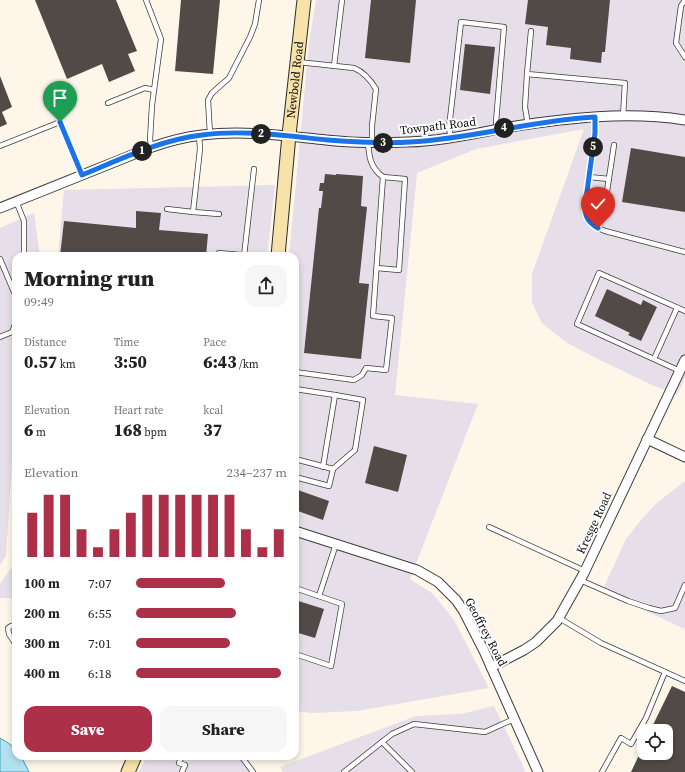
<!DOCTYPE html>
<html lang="en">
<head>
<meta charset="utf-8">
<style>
  :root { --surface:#fff; --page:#f6f6f6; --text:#222; --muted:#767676; --accent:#ab3048 }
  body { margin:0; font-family:"Source Serif 4",serif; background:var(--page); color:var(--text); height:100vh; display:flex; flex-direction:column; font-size:15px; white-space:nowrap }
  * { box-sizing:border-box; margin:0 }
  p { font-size:13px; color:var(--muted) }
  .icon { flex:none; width:22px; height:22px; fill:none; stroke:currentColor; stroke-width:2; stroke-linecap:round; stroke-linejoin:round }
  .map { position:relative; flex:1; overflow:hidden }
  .side { position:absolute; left:12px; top:252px; width:287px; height:508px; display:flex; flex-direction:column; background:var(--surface); border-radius:12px; box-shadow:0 2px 6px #0003 }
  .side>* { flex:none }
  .buttons { position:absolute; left:637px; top:724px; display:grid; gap:8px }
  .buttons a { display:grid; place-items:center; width:36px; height:36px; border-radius:8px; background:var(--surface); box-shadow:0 2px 6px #0003; font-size:20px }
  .pin { position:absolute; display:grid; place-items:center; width:34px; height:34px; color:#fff; margin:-41px -17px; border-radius:50% 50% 50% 0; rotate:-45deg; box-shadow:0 0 4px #0007 }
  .pin .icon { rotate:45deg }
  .km { position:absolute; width:20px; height:20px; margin:-10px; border-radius:50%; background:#222; color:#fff; font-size:11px; line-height:20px; text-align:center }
  .round { display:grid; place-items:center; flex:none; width:42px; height:42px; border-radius:12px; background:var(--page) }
  .headline { display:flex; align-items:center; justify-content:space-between; height:68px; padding:0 12px }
  h1 { font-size:22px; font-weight:800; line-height:30px }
  .stats { display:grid; grid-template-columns:repeat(3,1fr); gap:6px; height:68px; padding:4px 12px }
  .stats div { display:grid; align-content:center }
  .stats b { font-size:17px; font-weight:800 }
  .stats small { font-size:11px; font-weight:400 }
  .stats p { font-size:11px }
  .chart { height:112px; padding:8px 12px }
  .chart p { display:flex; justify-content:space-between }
  .chart svg { width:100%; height:72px; margin-top:4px; stroke:var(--accent); stroke-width:6 }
  .action { display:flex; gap:8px; margin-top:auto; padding:8px 12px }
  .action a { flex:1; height:46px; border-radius:12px; background:var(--accent); color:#fff; font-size:16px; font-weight:800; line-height:46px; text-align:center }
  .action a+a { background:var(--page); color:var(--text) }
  ul { padding:0 12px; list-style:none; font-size:13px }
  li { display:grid; grid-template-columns:64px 48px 1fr; align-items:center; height:30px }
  li i { height:10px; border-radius:5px; background:var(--accent) }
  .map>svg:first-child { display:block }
  .industrial { fill:#e6dee8 }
  .water { fill:#b2e1ef; stroke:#409fbf }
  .building { fill:#514a47 }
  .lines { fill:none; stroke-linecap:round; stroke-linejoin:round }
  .lane-casing { stroke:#3d3d3d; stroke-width:6 }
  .street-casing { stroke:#3d3d3d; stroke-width:11 }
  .secondary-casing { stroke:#2c2c2c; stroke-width:15 }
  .lane { stroke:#fff; stroke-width:4.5 }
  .street { stroke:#fff; stroke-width:9 }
  .secondary { stroke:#f7e3a9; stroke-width:13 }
  .route-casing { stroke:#fff; stroke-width:8 }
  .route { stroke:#1a73e8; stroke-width:5 }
  .labels { text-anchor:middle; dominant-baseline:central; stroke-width:4; stroke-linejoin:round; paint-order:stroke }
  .street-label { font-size:12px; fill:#0a0a0a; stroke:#fff }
</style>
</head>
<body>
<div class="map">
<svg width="685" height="772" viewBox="0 0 685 772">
  <rect width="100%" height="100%" fill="#fdf6e9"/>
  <g class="industrial">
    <polygon points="316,0 685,0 685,378 677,395 652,385 598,359 567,343 542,323 532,303 532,274 584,129 476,149 417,173 395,395 478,404 410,579 433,594 454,620 489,688 357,711 312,713 295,711 295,256 289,256 295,194 309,43"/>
    <polygon points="275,185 267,256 58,256 64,190"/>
    <polygon points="34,213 40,256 16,256 16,398 6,556 0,565 0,228"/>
    <polygon points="685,481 685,629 602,591 626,539 641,520 658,502"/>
    <polygon points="16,561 16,598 0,598 0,584"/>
    <polygon points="494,706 526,772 283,772 280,767 416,716 461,714"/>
    <polygon points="147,756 240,756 253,772 139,772"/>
  </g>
  <path class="water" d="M0 738C8 743 16 746 16 756H21L29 772H0Z"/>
  <g class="building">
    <polygon points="35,0 116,0 137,51 128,54 135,71 109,82 102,64 67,79"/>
    <polygon points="181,0 220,0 213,74 175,71"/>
    <polygon points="371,0 416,0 410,63 365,58"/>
    <polygon points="528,0 610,0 605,52 602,52 601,63 570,59 571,48 546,45 548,27 525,24"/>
    <polygon points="465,44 495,47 490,94 460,90"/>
    <polygon points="0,76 12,107 2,112 7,124 0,127"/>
    <polygon points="631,148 685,157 685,212 622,202"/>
    <polygon points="325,174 336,175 336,174 363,176 361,206 367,207 359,283 369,284 361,359 304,353 319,208 321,208 323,191 319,191 320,183 324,183"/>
    <polygon points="136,211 161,213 159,230 208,234 206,256 60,256 64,221 136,228"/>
    <polygon points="607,289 641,305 643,300 657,307 641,341 628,335 630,333 595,316"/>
    <polygon points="374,446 407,455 398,492 365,483"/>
    <polygon points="295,489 329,501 323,520 295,510"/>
    <polygon points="295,600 324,609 315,638 295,632"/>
    <polygon points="672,686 685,692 685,772 631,772 640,753 666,753 666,731 650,731"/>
  </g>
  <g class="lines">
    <g class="lane-casing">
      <g id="lane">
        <polyline points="146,0 161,39 152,105 150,140 152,147"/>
        <polyline points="685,0 681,6 676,43 685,57"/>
        <polyline points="531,31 527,74 625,83 623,116"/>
        <path d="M298 62 354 68C364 72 370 79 376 89L372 126V142"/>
        <polyline points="334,66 342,0"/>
        <polyline points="527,74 525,107 528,125"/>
        <polyline points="108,103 145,88 154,90"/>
        <polyline points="595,117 595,133 585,206 586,216 588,221 598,228 605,231 685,252"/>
        <polyline points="210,134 208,100 212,93 229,78 250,37 255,24 259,0"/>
        <polyline points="199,135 200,149 193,212 219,214"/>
        <polyline points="451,138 449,128 461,22 504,27 496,122 498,130"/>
        <polyline points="0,146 60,122 82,175"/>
        <polyline points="589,177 609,179"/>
        <polyline points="16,201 24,221 24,256"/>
        <polyline points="167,209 193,212"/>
        <polyline points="604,211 614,145"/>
        <polyline points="219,256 219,253 252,256"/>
        <polyline points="244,256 254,169"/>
        <polyline points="0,259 14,292 16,292"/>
        <polyline points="377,268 399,270 405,179 383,177"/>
        <polyline points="0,337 12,332 16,322"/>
        <polyline points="654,359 677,308"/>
        <polyline points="680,371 577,324 599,273 685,311"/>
        <path d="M295 372 354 380 362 375 366 368 386 370 392 318 373 316 383 177C370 167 369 157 368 142"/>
        <polyline points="295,389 335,395 363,400 355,450 333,469 329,486 295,477"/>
        <polyline points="295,459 333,469"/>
        <polyline points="323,467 335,395"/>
        <polyline points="489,527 585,571"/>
        <polyline points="580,580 628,601 649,608 661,611 675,608 685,585"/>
        <polyline points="295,588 342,604 331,666 295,654"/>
        <polyline points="319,596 336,544"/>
        <polyline points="559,618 601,643 685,681"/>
        <polyline points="16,625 11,626 8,628 9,634 16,645"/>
        <polyline points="382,742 412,772"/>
        <polyline points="241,756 253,772"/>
        <polyline points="182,772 185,765 179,763 182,756"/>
        <polyline points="344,772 392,734 414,724 485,732 514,719"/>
        <polyline points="602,772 621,738 631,744 646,718 665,672"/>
      </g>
    </g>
    <g class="street-casing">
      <g id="street">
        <path d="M0 208 152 147C169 141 185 137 202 135 244 130 285 136 326 140 353 143 381 143 408 142 443 141 476 133 510 127 567 118 627 111 685 120"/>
        <polyline points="647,439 685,457"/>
        <polyline points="295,531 417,570 438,582 456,600 463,610 484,651 538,772"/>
        <polyline points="491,667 524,650 536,642 557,621 584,573 685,360"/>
      </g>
    </g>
    <g class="secondary-casing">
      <g id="secondary">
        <path id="s1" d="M278 256 289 135 304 0"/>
        <polyline points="128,772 135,756"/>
      </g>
    </g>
    <use href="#lane" class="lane"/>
    <use href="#street" class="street"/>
    <use href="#secondary" class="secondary"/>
  </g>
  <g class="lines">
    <g class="route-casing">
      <path id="route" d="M60 122 82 175C121 159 160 140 202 135 230 131 261 133 290 136 302 137 315 139 328 140 355 142 383 144 410 142 472 139 533 120 595 117V133L585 206C585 217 588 222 598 228"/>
    </g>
    <use href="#route" class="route"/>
  </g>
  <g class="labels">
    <g class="street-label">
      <text stroke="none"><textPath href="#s1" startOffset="177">Newbold Road</textPath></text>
      <text transform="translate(438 126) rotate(-7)">Towpath Road</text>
      <text transform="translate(594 523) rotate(-65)">Kresge Road</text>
      <text transform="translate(486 632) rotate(62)">Geoffrey Road</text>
    </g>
  </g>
</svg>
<div class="buttons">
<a><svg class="icon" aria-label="locate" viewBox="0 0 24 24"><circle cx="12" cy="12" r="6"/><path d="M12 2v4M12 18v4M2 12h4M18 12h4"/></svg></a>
</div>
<div class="pin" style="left:60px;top:122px;background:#1e9e55"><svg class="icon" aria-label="arrive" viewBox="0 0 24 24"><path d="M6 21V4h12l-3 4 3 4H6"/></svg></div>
<div class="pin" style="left:598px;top:228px;background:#d93025"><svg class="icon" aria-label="check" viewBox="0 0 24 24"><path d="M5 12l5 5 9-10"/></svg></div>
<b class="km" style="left:142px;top:151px">1</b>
<b class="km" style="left:261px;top:134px">2</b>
<b class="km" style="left:383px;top:143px">3</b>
<b class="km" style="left:504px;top:128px">4</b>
<b class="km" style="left:593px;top:147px">5</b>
<section class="side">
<div class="headline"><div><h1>Morning run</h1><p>09:49</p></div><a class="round"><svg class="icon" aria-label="share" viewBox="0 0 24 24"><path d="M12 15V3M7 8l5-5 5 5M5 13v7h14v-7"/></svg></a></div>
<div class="stats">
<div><p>Distance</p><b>0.57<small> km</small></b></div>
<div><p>Time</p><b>3:50</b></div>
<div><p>Pace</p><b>6:43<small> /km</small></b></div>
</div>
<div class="stats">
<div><p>Elevation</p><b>6<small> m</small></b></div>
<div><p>Heart rate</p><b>168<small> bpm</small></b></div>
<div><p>kcal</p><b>37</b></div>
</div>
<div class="chart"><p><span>Elevation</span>234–237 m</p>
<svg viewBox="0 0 160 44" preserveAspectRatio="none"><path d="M5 44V17M15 44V6M25 44V6M35 44V27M45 44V38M55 44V27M65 44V17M75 44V6M85 44V6M95 44V6M105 44V6M115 44V6M125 44V6M135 44V27M145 44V38M155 44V27"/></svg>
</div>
<ul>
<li><b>100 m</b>7:07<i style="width:59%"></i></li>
<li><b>200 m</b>6:55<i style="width:66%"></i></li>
<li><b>300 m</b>7:01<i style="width:62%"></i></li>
<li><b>400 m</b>6:18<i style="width:96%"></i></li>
</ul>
<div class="action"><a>Save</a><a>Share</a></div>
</section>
</div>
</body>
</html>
